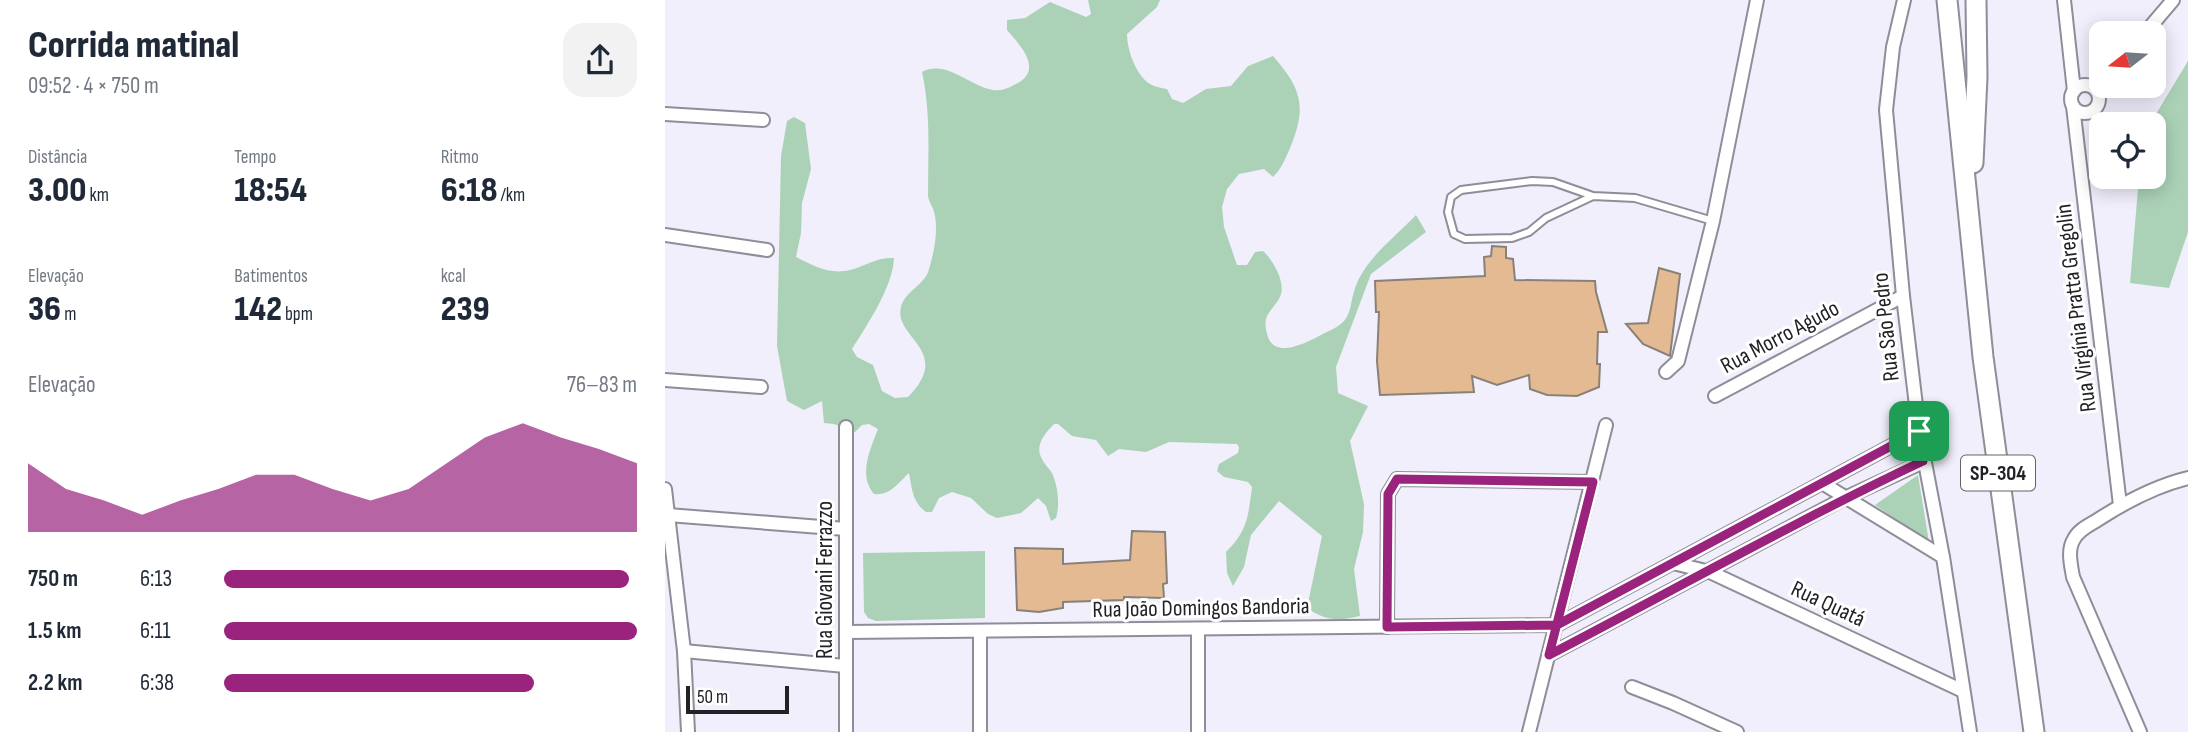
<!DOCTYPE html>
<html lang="pt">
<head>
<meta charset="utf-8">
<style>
  :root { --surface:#fff; --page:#f2f2f3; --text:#1f2937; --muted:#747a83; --accent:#9a237e }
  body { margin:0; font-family:"Sofia Sans Condensed",sans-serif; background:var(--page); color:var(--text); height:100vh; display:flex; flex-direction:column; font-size:26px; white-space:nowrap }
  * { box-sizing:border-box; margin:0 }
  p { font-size:23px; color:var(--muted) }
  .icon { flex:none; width:38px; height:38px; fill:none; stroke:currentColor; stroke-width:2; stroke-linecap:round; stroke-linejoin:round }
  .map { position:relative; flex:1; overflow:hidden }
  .side { display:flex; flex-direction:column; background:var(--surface); width:665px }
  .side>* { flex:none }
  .needle { width:46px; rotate:253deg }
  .tools { position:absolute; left:1424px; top:21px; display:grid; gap:14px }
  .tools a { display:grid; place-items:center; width:77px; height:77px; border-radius:14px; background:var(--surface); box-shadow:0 4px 18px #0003; font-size:35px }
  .scale { position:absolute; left:21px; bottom:18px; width:103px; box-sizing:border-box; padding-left:7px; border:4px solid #222226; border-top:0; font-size:19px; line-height:24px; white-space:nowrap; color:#222226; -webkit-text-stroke:5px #fff; paint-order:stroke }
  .pin { position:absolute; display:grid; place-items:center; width:60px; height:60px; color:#fff; margin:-30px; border-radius:14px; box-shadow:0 4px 10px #0006 }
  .round { display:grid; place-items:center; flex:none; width:74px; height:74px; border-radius:21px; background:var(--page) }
  .overview { display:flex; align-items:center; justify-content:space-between; height:119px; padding:0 28px }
  h1 { font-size:38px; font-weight:800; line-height:52px }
  .figures { display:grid; grid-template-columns:repeat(3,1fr); gap:10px; height:119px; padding:7px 28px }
  .figures div { display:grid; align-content:center }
  .figures b { font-size:35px; font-weight:800 }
  .figures small { font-size:19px; font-weight:400 }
  .figures p { font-size:19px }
  .chart { height:196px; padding:14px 28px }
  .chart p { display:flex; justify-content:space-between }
  .chart svg { width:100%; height:126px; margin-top:7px; fill:var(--accent); opacity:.7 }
  ul { padding:0 28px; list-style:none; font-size:23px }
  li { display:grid; grid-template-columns:112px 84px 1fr; align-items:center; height:52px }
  li i { height:18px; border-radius:9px; background:var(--accent) }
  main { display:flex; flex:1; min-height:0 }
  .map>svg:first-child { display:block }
  .green { fill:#abd2b7 }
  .building { fill:#e3ba91; stroke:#898179; stroke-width:2 }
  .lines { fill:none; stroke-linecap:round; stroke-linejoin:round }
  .service-casing { stroke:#8e8d98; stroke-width:10 }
  .minor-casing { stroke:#8e8d98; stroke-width:16 }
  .trunk-casing { stroke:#8e8d98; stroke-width:23 }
  .service { stroke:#fff; stroke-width:6 }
  .minor { stroke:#fff; stroke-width:12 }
  .trunk { stroke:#fff; stroke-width:19 }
  .route-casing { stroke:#fff; stroke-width:14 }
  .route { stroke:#9a237e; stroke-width:9 }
  .labels { text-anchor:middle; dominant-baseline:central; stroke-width:6; stroke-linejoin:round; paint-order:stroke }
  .shield { fill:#fff; stroke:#646467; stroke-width:2 }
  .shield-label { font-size:21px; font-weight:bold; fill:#222226 }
  .street-label { font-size:23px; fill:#222226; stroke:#fff }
</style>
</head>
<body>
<main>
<section class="side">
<div class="overview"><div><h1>Corrida matinal</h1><p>09:52 · 4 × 750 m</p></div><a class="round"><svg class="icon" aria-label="share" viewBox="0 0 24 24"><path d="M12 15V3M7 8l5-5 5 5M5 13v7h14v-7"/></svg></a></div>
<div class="figures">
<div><p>Distância</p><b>3.00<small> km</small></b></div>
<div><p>Tempo</p><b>18:54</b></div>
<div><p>Ritmo</p><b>6:18<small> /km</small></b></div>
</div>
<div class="figures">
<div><p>Elevação</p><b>36<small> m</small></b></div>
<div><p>Batimentos</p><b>142<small> bpm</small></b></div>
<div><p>kcal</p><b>239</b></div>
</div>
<div class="chart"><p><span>Elevação</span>76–83 m</p>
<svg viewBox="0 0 160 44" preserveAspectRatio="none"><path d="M0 44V20L10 29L20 33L30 38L40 33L50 29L60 24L70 24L80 29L90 33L100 29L110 20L120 11L130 6L140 11L150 15L160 20V44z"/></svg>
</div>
<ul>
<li><b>750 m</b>6:13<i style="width:98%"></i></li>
<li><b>1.5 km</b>6:11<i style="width:100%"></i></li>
<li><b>2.2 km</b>6:38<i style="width:75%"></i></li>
</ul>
</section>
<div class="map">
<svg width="1523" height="732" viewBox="0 0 1523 732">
  <rect width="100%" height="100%" fill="#f0effb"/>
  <g class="green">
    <path d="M423 0H495L492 7 462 34C462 50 471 75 485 84 490 87 497 88 502 89L507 99 518 103 541 89 566 86 583 66 608 56C637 89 642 107 625 148 620 159 617 168 608 177L599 169 574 174 562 189 557 207 559 227 572 265H582L590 252 598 251C607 259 620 280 616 294 614 302 606 308 602 316 599 323 601 330 603 337 612 362 649 338 664 331 691 319 682 306 692 283 703 257 731 236 751 215L761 232 706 274 671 367 673 393 703 406 685 441 699 504 698 532 689 569 695 616C674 621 660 621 642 608L657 536 614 501 586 535 579 567 568 586 562 573 561 552C583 530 583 517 587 487L583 482 559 477 552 471 554 464 573 453 574 447 572 444 504 442 481 452 454 449 443 456 431 440 407 436 393 424H389C380 433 369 446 377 459 379 464 384 468 387 473 393 486 395 505 391 518L386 521 381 506 373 498 356 513 332 518 323 514 306 498 287 492 274 498 267 512H261C247 502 247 488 244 473 233 483 225 496 209 494 193 475 205 450 213 429L204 424 197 425 190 432 169 424 159 423 157 401 139 410 122 401 112 346 116 156 122 121 129 117 140 123 146 169 137 203 136 233 131 257C149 266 165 275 185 270 201 266 212 257 229 258 228 287 202 325 187 349L192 357 208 365 217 391 230 398 243 397C289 350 228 338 236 307 240 291 261 284 264 269 269 252 273 233 270 216 269 208 264 203 263 196 263 154 266 113 257 72 282 59 305 87 328 90 336 91 342 89 349 85 380 71 356 46 342 30V20L360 18 385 2 421 17 426 14Z"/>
    <polygon points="1523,61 1523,232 1504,288 1465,283 1474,177 1489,177 1489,124 1485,124"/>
    <polygon points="1253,475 1264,542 1210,505"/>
    <polygon points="320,551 320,618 211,621 203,618 199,612 198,553"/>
  </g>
  <g class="building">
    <polygon points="827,246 841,247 841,258 848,259 850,280 930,281 931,292 942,332 933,332 932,364 935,364 934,387 912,396 882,395 865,389 864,375 832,385 807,376 809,392 715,395 712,361 714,312 711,312 710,281 820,276 819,257 826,256"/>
    <polygon points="994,268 1015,274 1005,356 978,344 961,324 983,323"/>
    <polygon points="467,531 500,532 502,583 498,584 499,598 459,597 459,600 398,602 398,608 374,612 352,610 350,548 398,549 398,564 465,560"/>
  </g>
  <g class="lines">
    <g class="service-casing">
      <polyline id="service" points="928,196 881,218 864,232 847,238 800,239 789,234 783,212 786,197 796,190 867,181 888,182 928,196 970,198 1048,221"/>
    </g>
    <g class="minor-casing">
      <g id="minor">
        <polyline points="1239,0 1228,47 1221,110 1238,296 1254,431 1278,557 1305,732"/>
        <polyline points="1399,0 1409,91"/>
        <polyline points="1480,33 1508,0"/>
        <circle cx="1420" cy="99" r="14"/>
        <polyline points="1408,106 1455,505"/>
        <polyline points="0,114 98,120"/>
        <polyline points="0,235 102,250"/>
        <polyline points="1001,372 1013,361 1048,221 1092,0"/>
        <polyline points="0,380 96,387"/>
        <polyline points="1050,396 1238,296"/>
        <polyline points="181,427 181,732"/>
        <polyline points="1157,483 1278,557"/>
        <polyline points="0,489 19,651 23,732"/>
        <polyline points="3,515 181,529"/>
        <polyline points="1008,563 1045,572 1298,691"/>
        <polyline points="722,627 723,494 732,479 927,482"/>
        <polyline points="181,632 892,625 1254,431"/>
        <polyline points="19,651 180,666"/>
        <polyline points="884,655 1180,498 1258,462"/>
        <polyline points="967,687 1008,703 1072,732"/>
        <polyline points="315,732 315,631"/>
        <polyline points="533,732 533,629"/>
        <polyline points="864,732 941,425"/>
        <path d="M1475 732 1408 577C1406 565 1402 550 1409 539 1414 529 1425 525 1434 519 1462 501 1490 486 1523 478"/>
      </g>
    </g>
    <g class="trunk-casing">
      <g id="trunk">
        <polyline points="1282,0 1318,357 1369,732"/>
        <polyline points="1308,163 1312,77 1311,0"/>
      </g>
    </g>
    <use href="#service" class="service"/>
    <use href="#minor" class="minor"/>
    <use href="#trunk" class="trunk"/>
  </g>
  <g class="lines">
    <g class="route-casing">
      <path id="route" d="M1254 431 892 625 722 627 723 494 732 479 928 482 884 655C1009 590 1131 521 1258 461L1254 431"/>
    </g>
    <use href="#route" class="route"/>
  </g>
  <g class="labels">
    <rect class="shield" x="1296" y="455.5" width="74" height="35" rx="5"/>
    <g class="shield-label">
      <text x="1333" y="473">SP-304</text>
    </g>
    <g class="street-label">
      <text transform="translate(1411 308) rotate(-97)">Rua Virgínia Pratta Gregolin</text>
      <text transform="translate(1221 327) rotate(-96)">Rua São Pedro</text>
      <text transform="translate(1115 337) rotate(-28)">Rua Morro Agudo</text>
      <text transform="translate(160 580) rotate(-90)">Rua Giovani Ferrazzo</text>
      <text transform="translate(1163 604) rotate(25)">Rua Quatá</text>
      <text transform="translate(536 608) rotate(-1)">Rua João Domingos Bandoria</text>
    </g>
  </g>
</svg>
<div class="tools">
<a><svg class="needle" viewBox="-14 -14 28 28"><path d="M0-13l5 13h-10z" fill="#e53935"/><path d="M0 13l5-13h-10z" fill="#747a83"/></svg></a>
<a><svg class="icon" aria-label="locate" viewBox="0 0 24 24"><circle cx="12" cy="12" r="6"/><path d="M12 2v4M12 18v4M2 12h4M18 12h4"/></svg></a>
</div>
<div class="scale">50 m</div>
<div class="pin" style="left:1254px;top:431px;background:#1e9e55"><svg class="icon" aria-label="arrive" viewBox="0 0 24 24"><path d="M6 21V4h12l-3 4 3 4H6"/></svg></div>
</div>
</main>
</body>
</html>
